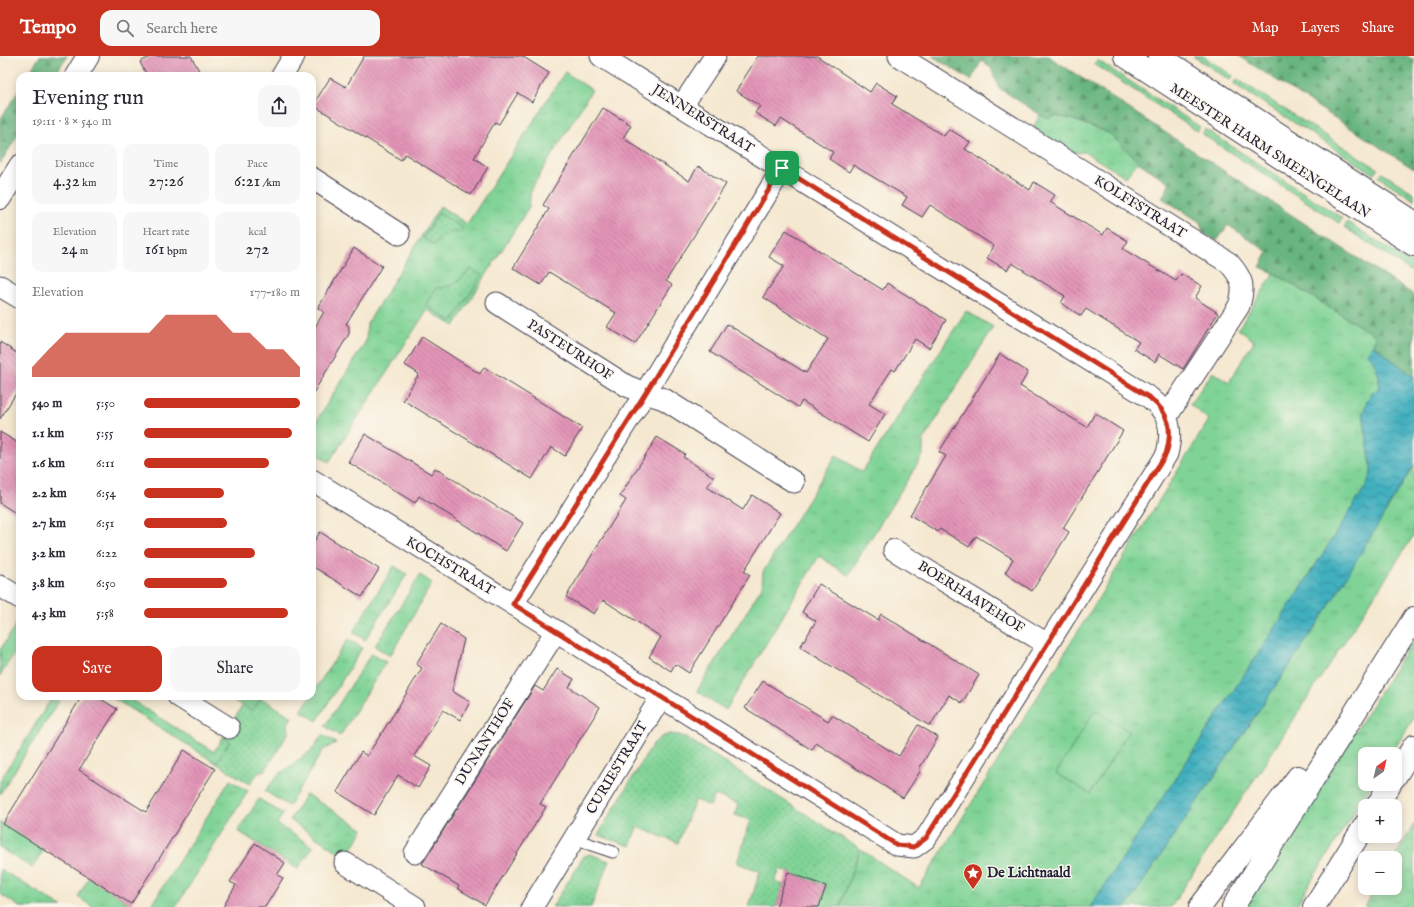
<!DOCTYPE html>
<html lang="en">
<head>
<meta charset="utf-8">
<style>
  :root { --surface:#fff; --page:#f7f7f7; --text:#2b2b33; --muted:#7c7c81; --accent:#c8321e }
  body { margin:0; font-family:"IM FELL English",serif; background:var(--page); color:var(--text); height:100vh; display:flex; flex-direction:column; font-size:15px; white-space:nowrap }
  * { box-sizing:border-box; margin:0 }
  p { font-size:13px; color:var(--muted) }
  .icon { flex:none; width:22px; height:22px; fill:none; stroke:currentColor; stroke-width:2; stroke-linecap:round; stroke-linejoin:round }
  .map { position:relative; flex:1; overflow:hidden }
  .side { position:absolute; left:16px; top:16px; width:300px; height:628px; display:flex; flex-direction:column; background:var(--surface); border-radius:12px; box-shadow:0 2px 10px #0003 }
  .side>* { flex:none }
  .needle { width:26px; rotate:34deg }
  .buttons { position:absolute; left:1358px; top:691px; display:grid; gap:8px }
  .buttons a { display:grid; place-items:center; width:44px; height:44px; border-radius:8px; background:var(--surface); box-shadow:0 2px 10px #0003; font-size:20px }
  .pin { position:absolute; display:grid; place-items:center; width:34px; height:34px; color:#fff; margin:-17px; border-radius:8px; box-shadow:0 2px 6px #0006 }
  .round { display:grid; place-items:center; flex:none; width:42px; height:42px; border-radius:12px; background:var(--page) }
  .headline { display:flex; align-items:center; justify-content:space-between; height:68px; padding:0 16px }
  h1 { font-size:22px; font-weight:600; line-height:30px }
  .stats { display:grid; grid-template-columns:repeat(3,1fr); gap:6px; height:68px; padding:4px 16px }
  .stats div { display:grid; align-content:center; border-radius:10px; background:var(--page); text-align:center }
  .stats b { font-size:17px; font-weight:600 }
  .stats small { font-size:11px; font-weight:400 }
  .stats p { font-size:11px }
  .chart { height:112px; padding:8px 16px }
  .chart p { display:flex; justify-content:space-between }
  .chart svg { width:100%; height:72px; margin-top:4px; fill:var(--accent); opacity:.7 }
  .primary-button { display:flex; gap:8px; margin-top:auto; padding:8px 16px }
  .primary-button a { flex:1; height:46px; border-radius:12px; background:var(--accent); color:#fff; font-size:16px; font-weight:600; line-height:46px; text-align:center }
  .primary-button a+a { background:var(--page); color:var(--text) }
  ul { padding:0 16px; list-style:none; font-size:13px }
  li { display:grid; grid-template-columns:64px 48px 1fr; align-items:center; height:30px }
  li i { height:10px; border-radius:5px; background:var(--accent) }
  header { display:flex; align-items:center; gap:24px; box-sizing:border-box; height:56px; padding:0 20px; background:var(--accent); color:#fff }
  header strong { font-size:19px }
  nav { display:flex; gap:22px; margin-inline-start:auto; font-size:14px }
  .search { width:280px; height:36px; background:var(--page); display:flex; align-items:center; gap:10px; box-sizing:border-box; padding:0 14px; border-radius:12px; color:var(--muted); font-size:15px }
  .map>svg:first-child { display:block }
  .grass { fill:url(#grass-tufts); stroke:#517a68 }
  .forest { fill:url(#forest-firs); stroke:#456c5d }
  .park { fill:url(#park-dots); stroke:#517a68 }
  .pitch { fill:#80d396; stroke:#517a68 }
  .water { fill:url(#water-waves); stroke:#32687c }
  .building { fill:url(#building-back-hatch) }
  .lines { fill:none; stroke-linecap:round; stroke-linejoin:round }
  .service-casing { stroke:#424051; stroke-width:13 }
  .minor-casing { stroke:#424051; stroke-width:23 }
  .tertiary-casing { stroke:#424051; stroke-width:24 }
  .motorway-casing { stroke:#424051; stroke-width:24 }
  .service { stroke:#fff; stroke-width:11 }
  .minor { stroke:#fff; stroke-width:21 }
  .tertiary { stroke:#fff; stroke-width:22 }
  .motorway { stroke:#fff; stroke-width:22 }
  .route-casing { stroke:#fff; stroke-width:8 }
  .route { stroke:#c8321e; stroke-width:5 }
  .labels { text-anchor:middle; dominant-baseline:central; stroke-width:3; stroke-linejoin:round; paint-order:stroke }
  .street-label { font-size:14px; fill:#22223b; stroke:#fbf7ec }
  .poi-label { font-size:14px; font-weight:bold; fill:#22223b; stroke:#fbf7ec; text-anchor:start }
</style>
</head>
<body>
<header>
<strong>Tempo</strong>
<div class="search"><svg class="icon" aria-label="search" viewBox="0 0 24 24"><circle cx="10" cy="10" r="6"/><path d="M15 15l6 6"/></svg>Search here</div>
<nav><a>Map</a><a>Layers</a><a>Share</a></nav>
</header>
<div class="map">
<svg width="1414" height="851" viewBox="0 0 1414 851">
  <defs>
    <pattern id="grass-tufts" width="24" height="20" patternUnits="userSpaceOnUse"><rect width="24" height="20" fill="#80d396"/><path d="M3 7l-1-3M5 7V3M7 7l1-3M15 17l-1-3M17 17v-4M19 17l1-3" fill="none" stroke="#6eb582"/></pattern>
    <pattern id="forest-firs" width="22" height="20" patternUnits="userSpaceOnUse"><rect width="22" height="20" fill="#68b57f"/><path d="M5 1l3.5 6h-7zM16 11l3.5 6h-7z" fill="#559369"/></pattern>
    <pattern id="park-dots" width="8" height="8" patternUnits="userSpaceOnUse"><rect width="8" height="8" fill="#80d396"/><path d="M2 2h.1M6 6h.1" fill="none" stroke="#6eb582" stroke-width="1.8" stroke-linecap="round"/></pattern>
    <pattern id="water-waves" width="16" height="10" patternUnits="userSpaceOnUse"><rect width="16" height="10" fill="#41afbe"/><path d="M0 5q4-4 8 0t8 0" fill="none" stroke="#368e9c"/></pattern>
    <pattern id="building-back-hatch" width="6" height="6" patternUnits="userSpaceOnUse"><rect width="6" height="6" fill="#e394b7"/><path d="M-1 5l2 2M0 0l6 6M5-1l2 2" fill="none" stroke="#b87896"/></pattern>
  </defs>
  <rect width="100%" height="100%" fill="#fbf7ec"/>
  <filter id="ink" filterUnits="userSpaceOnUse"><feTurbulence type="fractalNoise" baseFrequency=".025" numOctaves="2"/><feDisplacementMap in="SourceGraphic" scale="8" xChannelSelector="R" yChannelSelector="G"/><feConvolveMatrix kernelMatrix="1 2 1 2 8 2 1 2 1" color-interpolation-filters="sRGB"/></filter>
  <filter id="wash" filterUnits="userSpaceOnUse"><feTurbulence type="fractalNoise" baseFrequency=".012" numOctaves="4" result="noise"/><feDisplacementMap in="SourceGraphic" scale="16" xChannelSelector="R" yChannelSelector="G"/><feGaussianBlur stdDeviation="0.9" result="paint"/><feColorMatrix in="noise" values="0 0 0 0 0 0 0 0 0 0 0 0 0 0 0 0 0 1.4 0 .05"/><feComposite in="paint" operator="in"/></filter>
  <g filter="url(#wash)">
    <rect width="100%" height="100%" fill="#f5e8d0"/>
    <g class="grass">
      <polygon points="1193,0 1203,0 1233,20 1230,24"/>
      <polygon points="1097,4 1200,71 1197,75 1094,8"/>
      <polygon points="565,16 592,34 531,133 529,151 454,270 427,254 329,406 312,395 312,372 366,285 367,268 440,150 467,168"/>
      <polygon points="1237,23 1378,113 1374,118 1234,28"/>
      <polygon points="1040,59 1047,61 1055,60 1071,63 1109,77 1138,106 1126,121 1084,96 1075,97 1033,72"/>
      <polygon points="1205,73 1342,162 1339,167 1202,78"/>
      <polygon points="1382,117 1414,137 1414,144 1379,121"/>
      <polygon points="1347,166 1414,209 1414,217 1344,171"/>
      <polygon points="1274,217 1376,280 1373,289 1367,298 1373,303 1379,320 1379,330 1377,334 1371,338 1363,357 1371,410 1371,418 1366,430 1283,560 1094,846 1090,851 840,851 860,793 919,832 1209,364 1190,348 1213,316 1229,326 1254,285 1238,273"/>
      <polygon points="966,255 993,271 923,385 923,399 848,519 819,500 726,654 697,635 762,531 763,516 836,399 862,416"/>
      <polygon points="1414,409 1414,479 1171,851 1126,851 1324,558"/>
      <polygon points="394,510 407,518 365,584 353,576"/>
      <polygon points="420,519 432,527 390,600 375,590"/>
      <polygon points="20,562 20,594 17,593 0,620 0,594"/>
      <polygon points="1414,582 1414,662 1391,698 1365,698 1365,728 1372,728 1295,851 1245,851"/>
      <polygon points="348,583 362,592 317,665 301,655"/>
      <polygon points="371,598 386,606 340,680 325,670"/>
      <polygon points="53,640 62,640 0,738 0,725"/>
      <polygon points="110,640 125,640 214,696 223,681 230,685 216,707"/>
      <polygon points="227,640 258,640 261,642 252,656"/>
      <polygon points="322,679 336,687 323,694 289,750 265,735 277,720 312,694"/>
      <polygon points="230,724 248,735 176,851 150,851"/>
      <polygon points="306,738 363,773 347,802 290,764"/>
      <polygon points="259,743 283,758 277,768 313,791 298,813 238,775"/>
      <polygon points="0,766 44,793 32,812 0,792"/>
      <polygon points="1414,768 1414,851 1365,851 1376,832 1395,832 1395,802 1394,802"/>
      <polygon points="0,813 62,851 20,851 0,838"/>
      <polygon points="89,821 131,848 137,851 93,851 78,841"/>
    </g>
    <g class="forest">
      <polygon points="40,0 67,0 54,20 27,20"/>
      <polygon points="932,0 1048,0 1414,239 1414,321 1373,289 1376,280 1274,217 1260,211 1268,196 1228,169 1217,185 1203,177 1200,166 1162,142 1170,127 1138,106 1109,77 1071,63 1055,60 1047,63 999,32 991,12 982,4 971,24"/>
      <polygon points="1239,0 1407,0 1414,4 1414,113"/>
      <polygon points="20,32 20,75 0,108 0,64"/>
    </g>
    <g class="park">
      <path d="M439 157 463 172 460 176C446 176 442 178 434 189L423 182Z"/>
      <path d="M470 213 482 219 452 266 425 249 436 232C454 231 459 226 470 213Z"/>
      <polygon points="261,642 292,661 288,668 289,676 265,715 258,717 250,728 216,707 230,685 223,681 243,649 252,655"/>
      <polygon points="670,678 680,679 688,683 860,793 840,851 819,851 826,830 780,813 775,826 784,829 776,851 749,851 760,815 737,807 751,764 735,759 738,748 715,739 710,750 695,744 678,787 637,771 630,790 598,779 653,688 661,681"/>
      <polygon points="590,798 609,805 591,851 552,851 584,800"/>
    </g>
    <polygon class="pitch" points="1095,654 1129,675 1090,738 1056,717"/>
    <polygon class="water" points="1373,289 1414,321 1414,409 1324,558 1126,851 1090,851 1283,560 1366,430 1371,418 1371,410 1363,357 1367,345 1371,338 1377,334 1379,330 1379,320 1373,303 1367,298"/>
    <g id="blocks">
      <g class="building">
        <polygon points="152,0 191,0 202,20 147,20 140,6"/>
        <polygon points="364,0 522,0 549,17 532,46 518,37 499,68 495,66 474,102 488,111 471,139 405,98 401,104 313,49 330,22 346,31"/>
        <polygon points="758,0 817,0 870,36 876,27 897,40 892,48 944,80 949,73 970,86 965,93 1030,134 1034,126 1055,139 1050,146 1103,179 1107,172 1128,185 1123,193 1176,225 1181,218 1202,230 1195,242 1218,257 1183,313 1159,298 1155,306 1134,293 1139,286 1086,253 1081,260 1061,247 1065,240 1012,207 1007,214 987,202 994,190 930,149 922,161 902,149 907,141 853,109 849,116 829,103 833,96 781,63 776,70 755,57 760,50 736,35"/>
        <polygon points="603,52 631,69 623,82 689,125 698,110 726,128 666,225 672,229 635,288 607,271 616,257 549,216 541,229 513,212 549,153 543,149"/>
        <polygon points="786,174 883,234 887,227 946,264 929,292 915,283 895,315 892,313 869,348 885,358 868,386 802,345 798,351 710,296 727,268 806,317 828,283 763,241 784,210 769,201"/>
        <polygon points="354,192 382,210 346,268 349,270 349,278 312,339 312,276 324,256 318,252"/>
        <polygon points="422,281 480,318 484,311 582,372 565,400 551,391 532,423 403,344 419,318 405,309"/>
        <polygon points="0,286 20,299 20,331 0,363"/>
        <polygon points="1000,298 1028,316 1020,330 1050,349 1087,371 1095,357 1123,375 1063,472 1069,476 1032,535 1005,517 1013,503 976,480 969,491 940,473 938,476 910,459 946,400 939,396"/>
        <polygon points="0,376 20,388 20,460 0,447"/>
        <polygon points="365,378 431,418 435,412 523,467 506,495 419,440 415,447 348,406"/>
        <polygon points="657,381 685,398 683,401 714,421 707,431 743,454 752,439 780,457 744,515 750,519 689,617 675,608 671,615 649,601 661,581 603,544 594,558 566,541 626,444 620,440"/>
        <polygon points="320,476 379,513 362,541 312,510 312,489"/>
        <polygon points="819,528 878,564 881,558 979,619 962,647 949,639 930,670 800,591 816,565 802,556"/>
        <polygon points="441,568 464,583 452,635 470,646 460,664 443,654 414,700 431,710 418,732 398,719 374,759 337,736 361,696 367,700 395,656 422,612 416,608"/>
        <polygon points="557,613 574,623 569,631 600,651 540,748 546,751 485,849 457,832 459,830 422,808 535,630 543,635"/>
        <polygon points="763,625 828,665 832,659 899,700 918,669 938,681 919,713 921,714 903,742 816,687 812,694 745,652"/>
        <polygon points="82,640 96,640 117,653 79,714 146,756 184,694 215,713 131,848 3,768"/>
        <polygon points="255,787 285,807 277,819 283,822 265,851 223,851 236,829 230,826"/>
        <polygon points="788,816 826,830 819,851 776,851"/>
      </g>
    </g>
  </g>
  <g filter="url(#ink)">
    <use href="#blocks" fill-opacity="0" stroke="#424051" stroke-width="1"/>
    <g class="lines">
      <g class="service-casing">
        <polyline id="service" points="574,783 613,796"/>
      </g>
      <g class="minor-casing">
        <g id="minor">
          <path d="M899 0 1229 207C1243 223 1245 230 1239 250L1167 360"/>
          <polyline points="282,20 294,0"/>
          <polyline points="682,50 715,0"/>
          <polyline points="312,122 399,178"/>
          <polyline points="0,230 20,242"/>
          <polyline points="497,247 627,330 645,337 664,343 794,426"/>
          <path d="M312 424 513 548 897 789 914 791 926 782 1167 398C1173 374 1170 358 1150 342L601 0"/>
          <polyline points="894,494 1047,588"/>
          <polyline points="0,530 20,542"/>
          <polyline points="513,548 645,337 782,113"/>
          <polyline points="178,640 229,672"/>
          <polyline points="415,797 556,575"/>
          <polyline points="345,807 415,851"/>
          <polyline points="532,851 661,641"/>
        </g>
      </g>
      <g class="tertiary-casing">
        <g id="tertiary">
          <polyline points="1125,0 1414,189"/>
          <polyline points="1159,0 1414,166"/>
          <polyline points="76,20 88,0"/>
          <polyline points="0,142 20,110"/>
        </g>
      </g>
      <g class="motorway-casing">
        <g id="motorway">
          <polyline points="1395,721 1414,690"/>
          <polyline points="1377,750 1390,728"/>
          <polyline points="1200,851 1298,721"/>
          <polyline points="1233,851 1414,562"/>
          <polyline points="1314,851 1365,769"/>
        </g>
      </g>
      <use href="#service" class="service"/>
      <use href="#minor" class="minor"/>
      <use href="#tertiary" class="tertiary"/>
      <use href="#motorway" class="motorway"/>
    </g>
  </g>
  <g class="lines" filter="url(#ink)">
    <g class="route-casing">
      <path id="route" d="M782 112 1150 342C1170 358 1173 374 1166 398L926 782 914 791 897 789 513 548 645 338Z"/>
    </g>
    <use href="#route" class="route"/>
  </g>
  <defs>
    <g id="sight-pin" transform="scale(1)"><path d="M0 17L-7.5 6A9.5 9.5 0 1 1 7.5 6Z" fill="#c8321e" stroke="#fbf7ec"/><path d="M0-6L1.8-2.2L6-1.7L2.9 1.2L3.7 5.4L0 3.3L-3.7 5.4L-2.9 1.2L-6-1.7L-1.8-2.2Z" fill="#fff"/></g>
  </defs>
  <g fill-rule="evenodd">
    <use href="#sight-pin" x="973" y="817"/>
  </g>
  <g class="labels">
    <g class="street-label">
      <text transform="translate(703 63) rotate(32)">JENNERSTRAAT</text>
      <text transform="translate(1270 95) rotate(33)">MEESTER HARM SMEENGELAAN</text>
      <text transform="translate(1140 151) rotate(32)">KOLFFSTRAAT</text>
      <text transform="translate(570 294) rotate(33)">PASTEURHOF</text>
      <text transform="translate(450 510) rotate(31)">KOCHSTRAAT</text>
      <text transform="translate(971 541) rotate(32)">BOERHAAVEHOF</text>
      <text transform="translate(485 686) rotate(-58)">DUNANTHOF</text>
      <text transform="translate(617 712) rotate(-59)">CURIESTRAAT</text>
    </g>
    <g class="poi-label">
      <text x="987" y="817">De Lichtnaald</text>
    </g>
  </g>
</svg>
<div class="buttons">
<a><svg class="needle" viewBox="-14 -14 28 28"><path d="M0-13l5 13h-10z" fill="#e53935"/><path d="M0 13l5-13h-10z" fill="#7c7c81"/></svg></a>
<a>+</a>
<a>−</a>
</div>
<div class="pin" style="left:782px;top:112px;background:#1e9e55"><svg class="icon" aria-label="arrive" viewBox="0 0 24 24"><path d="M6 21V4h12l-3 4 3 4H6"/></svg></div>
<section class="side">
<div class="headline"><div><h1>Evening run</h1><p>19:11 · 8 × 540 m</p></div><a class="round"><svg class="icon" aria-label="share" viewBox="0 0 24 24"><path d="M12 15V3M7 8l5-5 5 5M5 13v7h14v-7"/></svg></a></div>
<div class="stats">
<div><p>Distance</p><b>4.32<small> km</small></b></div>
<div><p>Time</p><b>27:26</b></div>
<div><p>Pace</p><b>6:21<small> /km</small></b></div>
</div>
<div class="stats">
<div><p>Elevation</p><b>24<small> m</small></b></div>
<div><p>Heart rate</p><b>161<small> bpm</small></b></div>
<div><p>kcal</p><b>272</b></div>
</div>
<div class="chart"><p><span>Elevation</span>177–180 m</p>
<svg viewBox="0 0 160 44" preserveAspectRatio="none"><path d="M0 44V38L10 27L20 17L30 17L40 17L50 17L60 17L70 17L80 6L90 6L100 6L110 6L120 17L130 17L140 27L150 27L160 38V44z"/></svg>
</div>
<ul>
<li><b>540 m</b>5:50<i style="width:100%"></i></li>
<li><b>1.1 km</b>5:55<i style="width:95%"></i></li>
<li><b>1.6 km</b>6:11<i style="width:80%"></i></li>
<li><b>2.2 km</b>6:54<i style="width:51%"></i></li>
<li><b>2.7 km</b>6:51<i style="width:53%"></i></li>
<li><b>3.2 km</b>6:22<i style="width:71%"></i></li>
<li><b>3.8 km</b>6:50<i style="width:53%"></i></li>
<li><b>4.3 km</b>5:58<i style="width:92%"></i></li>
</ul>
<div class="primary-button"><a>Save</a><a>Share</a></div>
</section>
</div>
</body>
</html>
